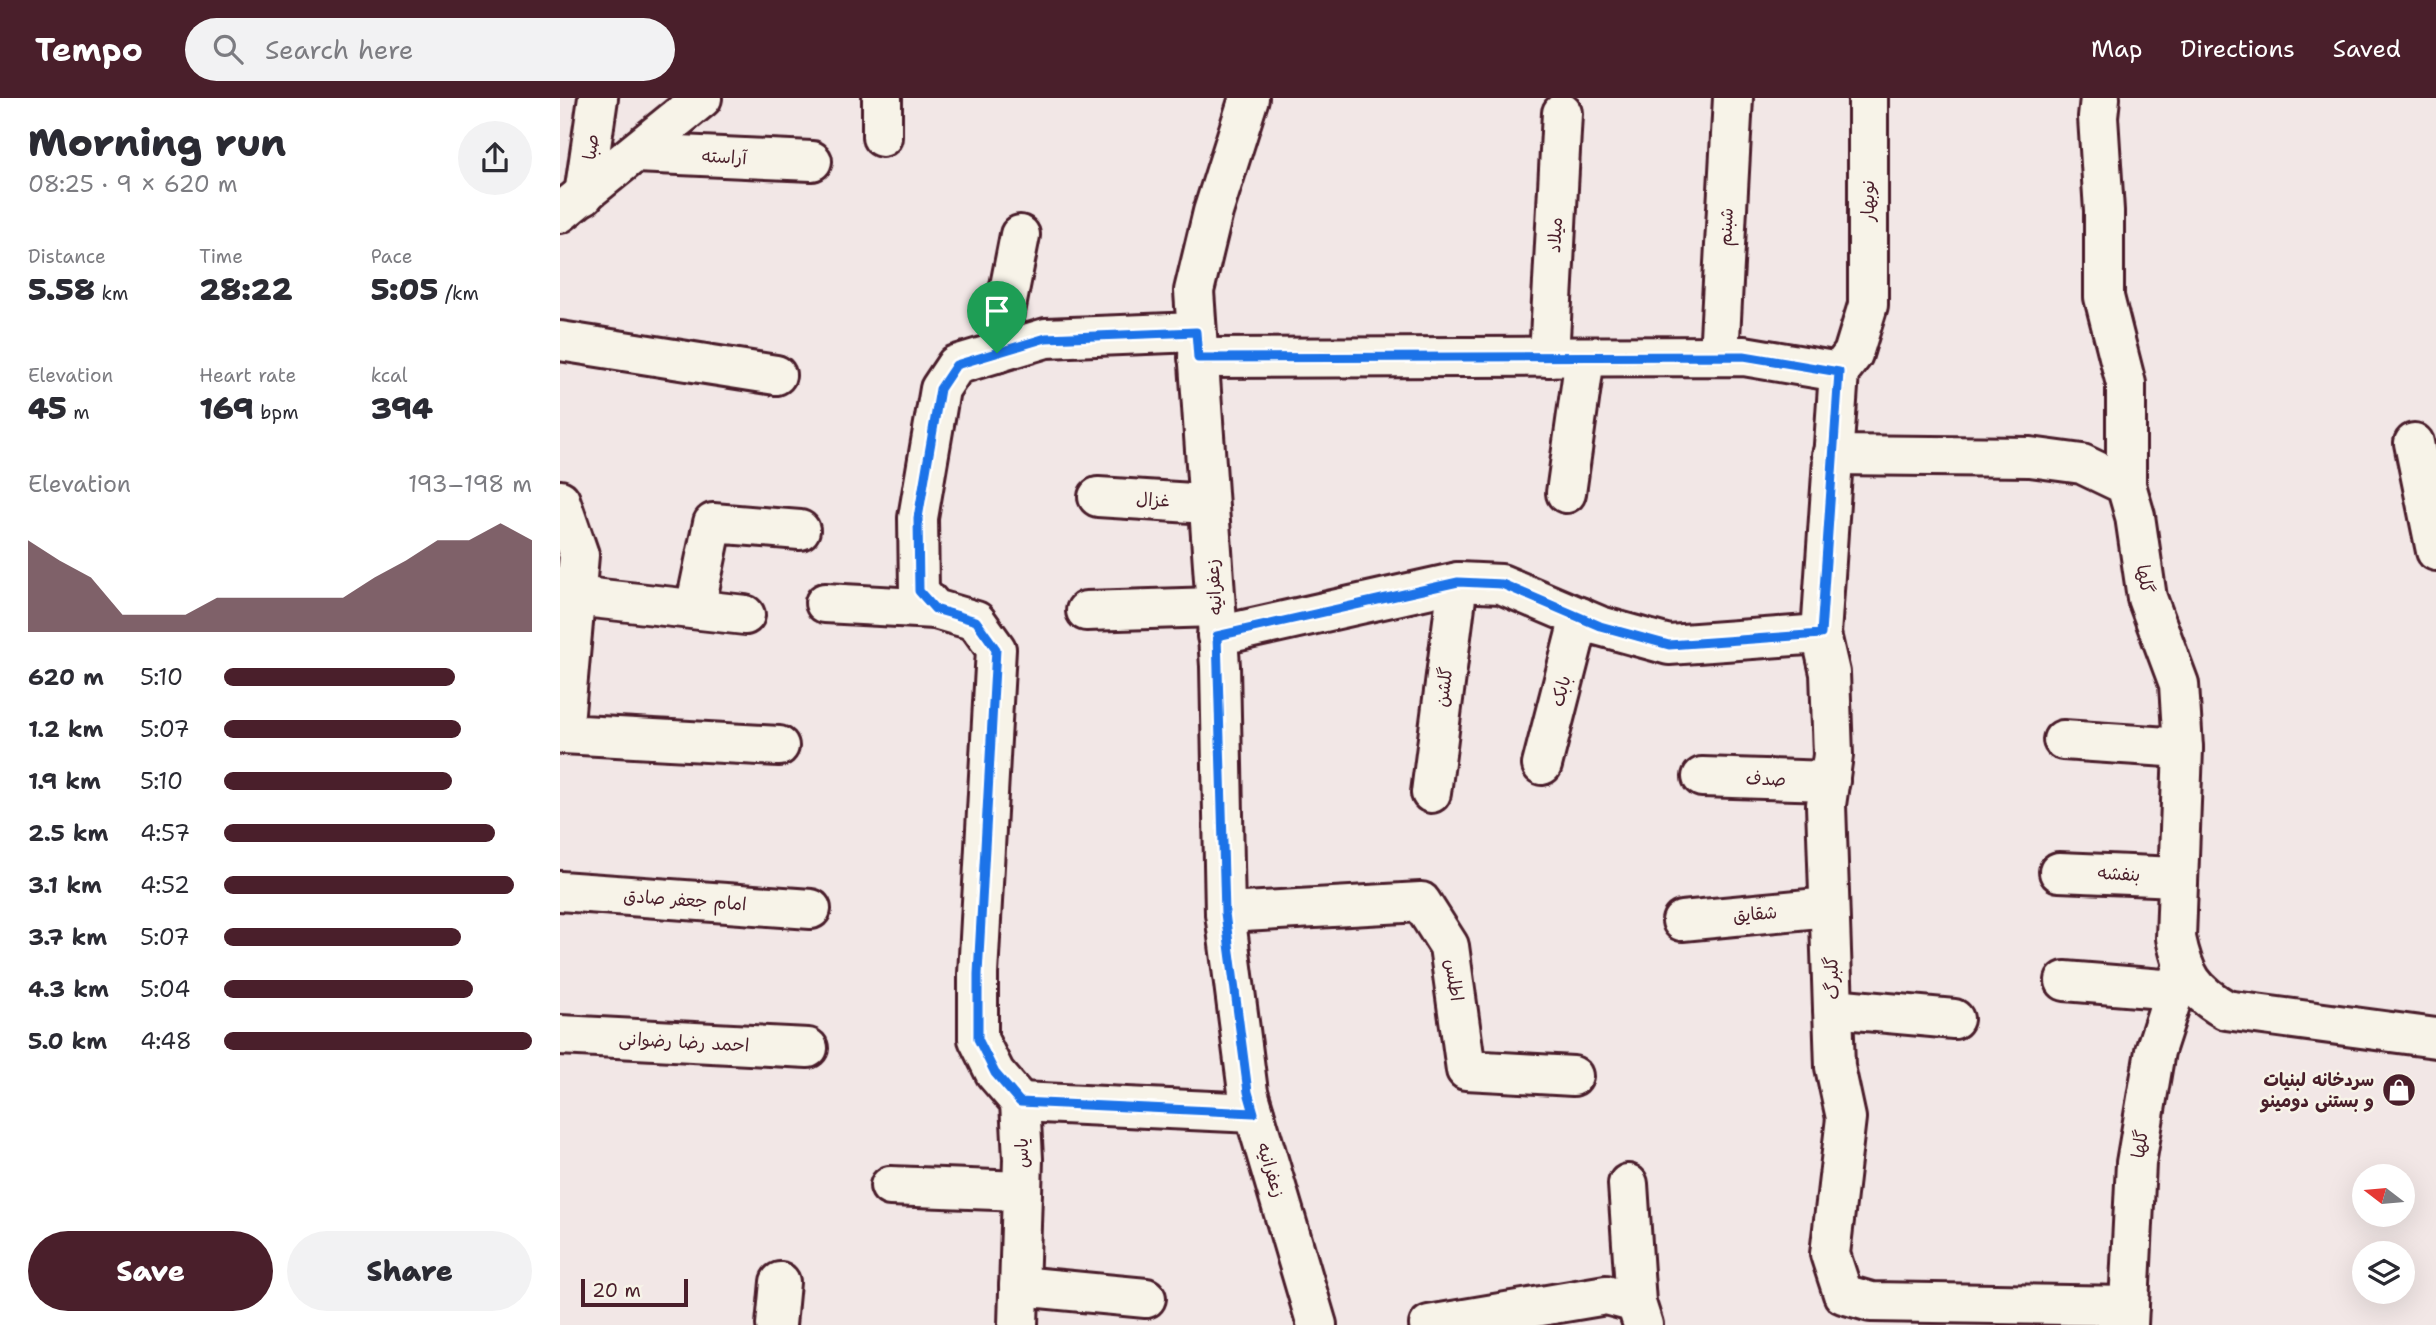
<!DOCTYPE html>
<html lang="en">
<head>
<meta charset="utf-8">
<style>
  :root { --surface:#fff; --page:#f2f2f3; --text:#2b2b33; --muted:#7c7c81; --accent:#4a1f2b }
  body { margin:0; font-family:"Shantell Sans","Playpen Sans Arabic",sans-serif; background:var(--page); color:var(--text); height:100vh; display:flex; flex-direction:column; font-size:26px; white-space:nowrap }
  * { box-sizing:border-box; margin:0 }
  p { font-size:23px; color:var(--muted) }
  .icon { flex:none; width:38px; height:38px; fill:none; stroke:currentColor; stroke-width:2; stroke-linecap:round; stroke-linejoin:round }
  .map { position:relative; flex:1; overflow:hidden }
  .details { display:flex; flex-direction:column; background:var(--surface); width:560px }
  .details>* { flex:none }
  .needle { width:46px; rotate:286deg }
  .controls { position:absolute; left:1792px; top:1066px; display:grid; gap:14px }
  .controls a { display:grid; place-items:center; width:63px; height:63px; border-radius:50%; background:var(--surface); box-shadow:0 7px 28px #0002; font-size:35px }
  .scale { position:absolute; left:21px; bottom:18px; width:107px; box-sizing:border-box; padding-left:7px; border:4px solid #4a1f2b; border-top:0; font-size:19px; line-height:24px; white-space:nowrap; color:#4a1f2b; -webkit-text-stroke:5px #f7f3e8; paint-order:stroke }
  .pin { position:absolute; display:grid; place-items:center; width:60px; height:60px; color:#fff; margin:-72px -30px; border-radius:50% 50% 50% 0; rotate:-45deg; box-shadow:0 0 7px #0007 }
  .pin .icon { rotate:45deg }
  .round { display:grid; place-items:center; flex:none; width:74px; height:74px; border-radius:37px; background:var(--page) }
  .headline { display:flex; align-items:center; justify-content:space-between; height:119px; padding:0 28px }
  h1 { font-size:38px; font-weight:800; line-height:52px }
  .figures { display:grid; grid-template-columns:repeat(3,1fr); gap:10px; height:119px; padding:7px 28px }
  .figures div { display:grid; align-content:center }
  .figures b { font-size:30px; font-weight:800 }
  .figures small { font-size:19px; font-weight:400 }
  .figures p { font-size:19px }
  .chart { height:196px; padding:14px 28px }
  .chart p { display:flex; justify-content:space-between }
  .chart svg { width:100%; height:126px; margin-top:7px; fill:var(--accent); opacity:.7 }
  .action { display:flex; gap:14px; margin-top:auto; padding:14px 28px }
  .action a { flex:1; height:80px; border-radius:42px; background:var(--accent); color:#fff; font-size:28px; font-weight:800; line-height:80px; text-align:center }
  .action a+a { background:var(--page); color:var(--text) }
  ul { padding:0 28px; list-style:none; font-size:23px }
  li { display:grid; grid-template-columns:112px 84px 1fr; align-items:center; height:52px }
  li i { height:18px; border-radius:9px; background:var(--accent) }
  header { display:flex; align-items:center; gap:42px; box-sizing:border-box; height:98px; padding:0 35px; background:var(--accent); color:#fff }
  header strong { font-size:33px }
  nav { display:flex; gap:38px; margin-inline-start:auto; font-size:24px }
  .search { width:490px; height:63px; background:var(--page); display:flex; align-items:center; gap:18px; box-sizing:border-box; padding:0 24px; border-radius:38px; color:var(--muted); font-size:26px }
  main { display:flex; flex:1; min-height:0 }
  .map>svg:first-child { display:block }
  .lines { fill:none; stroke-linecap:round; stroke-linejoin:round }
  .minor-casing { stroke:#4a1f2b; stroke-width:44 }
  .minor { stroke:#f7f3e8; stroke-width:38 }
  .route-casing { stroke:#fff; stroke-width:14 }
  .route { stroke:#1a73e8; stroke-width:9 }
  .labels { text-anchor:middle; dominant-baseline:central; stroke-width:5; stroke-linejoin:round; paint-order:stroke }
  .street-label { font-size:18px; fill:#4a1f2b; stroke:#f7f3e8 }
  .poi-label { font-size:18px; font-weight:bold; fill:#4a1f2b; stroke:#f7f3e8; text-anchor:end }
</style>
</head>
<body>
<header>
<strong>Tempo</strong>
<div class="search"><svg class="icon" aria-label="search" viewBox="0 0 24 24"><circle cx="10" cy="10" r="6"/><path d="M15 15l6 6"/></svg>Search here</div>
<nav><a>Map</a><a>Directions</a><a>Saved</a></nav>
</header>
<main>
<section class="details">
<div class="headline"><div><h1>Morning run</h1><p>08:25 · 9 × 620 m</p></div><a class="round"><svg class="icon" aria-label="share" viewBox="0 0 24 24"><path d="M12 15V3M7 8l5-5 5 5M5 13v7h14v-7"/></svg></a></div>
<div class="figures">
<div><p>Distance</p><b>5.58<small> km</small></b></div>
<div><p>Time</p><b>28:22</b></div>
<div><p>Pace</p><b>5:05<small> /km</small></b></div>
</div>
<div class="figures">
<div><p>Elevation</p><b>45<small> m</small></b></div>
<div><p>Heart rate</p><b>169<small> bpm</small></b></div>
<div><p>kcal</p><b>394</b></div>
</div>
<div class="chart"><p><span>Elevation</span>193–198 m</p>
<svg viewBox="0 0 160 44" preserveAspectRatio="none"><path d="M0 44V12L10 19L20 25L30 38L40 38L50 38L60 32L70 32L80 32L90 32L100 32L110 25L120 19L130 12L140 12L150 6L160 12V44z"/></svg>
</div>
<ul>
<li><b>620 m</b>5:10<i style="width:75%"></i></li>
<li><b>1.2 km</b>5:07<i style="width:77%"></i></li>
<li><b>1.9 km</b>5:10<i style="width:74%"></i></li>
<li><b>2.5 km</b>4:57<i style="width:88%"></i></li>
<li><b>3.1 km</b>4:52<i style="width:94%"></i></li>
<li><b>3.7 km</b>5:07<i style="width:77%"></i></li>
<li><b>4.3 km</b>5:04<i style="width:81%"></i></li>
<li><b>5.0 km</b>4:48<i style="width:100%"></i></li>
</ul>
<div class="action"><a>Save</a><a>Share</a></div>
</section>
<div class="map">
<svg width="1876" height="1227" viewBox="0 0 1876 1227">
  <rect width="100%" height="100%" fill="#f2e7e6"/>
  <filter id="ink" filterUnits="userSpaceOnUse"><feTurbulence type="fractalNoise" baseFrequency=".0143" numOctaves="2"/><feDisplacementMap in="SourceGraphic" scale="14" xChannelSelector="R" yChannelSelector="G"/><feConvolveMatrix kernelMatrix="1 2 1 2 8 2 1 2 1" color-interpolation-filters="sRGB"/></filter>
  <g filter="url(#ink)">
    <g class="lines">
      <g class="minor-casing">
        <g id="minor">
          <polyline points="322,0 322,39"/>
          <polyline points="689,0 653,114 634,193 660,568 665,815 688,994 757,1227"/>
          <polyline points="1540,0 1538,19 1544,113 1544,199 1566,286 1566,387"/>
          <polyline points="76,55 252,63"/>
          <polyline points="24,97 38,0"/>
          <polyline points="0,115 142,0"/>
          <polyline points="0,243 216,277"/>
          <polyline points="437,255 460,137"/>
          <polyline points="1159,258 1173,0"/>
          <polyline points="989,259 1002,15"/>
          <polyline points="638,260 1184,258 1279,274"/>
          <polyline points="1279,274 1261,536 1270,575 1273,657 1266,707 1275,969 1286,1020 1270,1156 1283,1196 1311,1204 1569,1208"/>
          <polyline points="1279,274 1293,256 1308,207 1308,0"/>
          <polyline points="1854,345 1876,453"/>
          <path d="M1272 357 1470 359 1522 366 1566 387 1575 418 1587 500 1619 586 1623 650 1616 840C1624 878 1633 893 1666 912L1876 940"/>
          <polyline points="1006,395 1025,259"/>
          <polyline points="538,399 648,406"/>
          <polyline points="0,402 19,457 3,636 219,648"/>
          <polyline points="15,498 185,517"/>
          <polyline points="265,505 375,511"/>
          <polyline points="135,511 153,425 240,432"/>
          <polyline points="526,513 655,509"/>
          <polyline points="657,538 898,484 941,486 1040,528 1109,547 1261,536"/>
          <polyline points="1503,642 1623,650"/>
          <polyline points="982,667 1020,519"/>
          <polyline points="1142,679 1270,683"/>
          <polyline points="871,695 898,484"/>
          <polyline points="1499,774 1618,779"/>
          <polyline points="0,793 251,811"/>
          <polyline points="665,815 861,804 889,848 906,972 1013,978"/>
          <polyline points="1122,823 1269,809"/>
          <polyline points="1505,883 1615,892"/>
          <polyline points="1273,910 1394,921"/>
          <polyline points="0,937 248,950"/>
          <polyline points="460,1004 694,1015"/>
          <polyline points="1068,1086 1076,1205 1083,1227"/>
          <polyline points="330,1088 462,1093"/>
          <polyline points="459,1188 586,1200"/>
          <polyline points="216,1227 220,1184"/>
          <polyline points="458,1227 463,1061 460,1004 435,975 418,941 418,876 436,551 416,523 375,511 359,493 358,420 380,291 396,267 486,240 636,234"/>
          <polyline points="869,1227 1046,1197 1076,1205"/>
          <polyline points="1568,1227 1576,1065 1595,953 1622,870"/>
        </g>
      </g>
      <use href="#minor" class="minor"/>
    </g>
  </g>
  <g class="lines" filter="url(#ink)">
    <g class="route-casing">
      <polygon id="route" points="636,234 638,260 1184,258 1279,274 1261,536 1109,547 1040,528 942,486 898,484 657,538 665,815 688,994 694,1015 460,1004 435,975 418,941 418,876 436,551 416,523 375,511 359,493 358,420 380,291 396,267 486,240"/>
    </g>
    <use href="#route" class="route"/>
  </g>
  <defs>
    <g id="shop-disc" transform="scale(1.75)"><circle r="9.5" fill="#4a1f2b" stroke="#f7f3e8"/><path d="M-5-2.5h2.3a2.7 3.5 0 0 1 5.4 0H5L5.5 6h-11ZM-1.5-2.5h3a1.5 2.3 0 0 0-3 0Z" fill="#fff"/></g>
  </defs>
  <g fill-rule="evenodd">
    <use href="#shop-disc" x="1839" y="992"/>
  </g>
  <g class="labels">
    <g class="street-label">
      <text transform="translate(31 49) rotate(-82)">صبا</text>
      <text transform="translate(164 59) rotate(3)">آراسته</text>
      <text transform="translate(1308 103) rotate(-90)">نوبهار</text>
      <text transform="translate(1166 129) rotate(-87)">شبنم</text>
      <text transform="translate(995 137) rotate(-87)">میلاد</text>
      <text transform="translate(593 402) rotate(3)">غزال</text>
      <text transform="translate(1585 481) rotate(81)">گلها</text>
      <text transform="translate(654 489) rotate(-94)">زعفرانیه</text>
      <text transform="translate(884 589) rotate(-83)">گلشن</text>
      <text transform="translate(1001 593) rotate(-75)">بابک</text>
      <text transform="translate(1206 681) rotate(2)">صدف</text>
      <text transform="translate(1559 776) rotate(3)">بنفشه</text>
      <text transform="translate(125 802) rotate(4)">امام جعفر صادق</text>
      <text transform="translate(1195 816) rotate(-5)">شقایق</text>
      <text transform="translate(1272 880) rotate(-92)">گلبرگ</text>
      <text transform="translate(894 882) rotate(82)">اطلس</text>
      <text transform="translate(124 944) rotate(3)">احمد رضا رضوانی</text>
      <text transform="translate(1580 1046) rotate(-81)">گلها</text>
      <text transform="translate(462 1055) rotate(-91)">یاس</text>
      <text transform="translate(711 1072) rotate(73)">زعفرانیه</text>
    </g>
    <g class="poi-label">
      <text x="1814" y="982">سردخانه لبنیات<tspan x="1814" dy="21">و بستنی دومینو</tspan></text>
    </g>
  </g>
</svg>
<div class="controls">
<a><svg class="needle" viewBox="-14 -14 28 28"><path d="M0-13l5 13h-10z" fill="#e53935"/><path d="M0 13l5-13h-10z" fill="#7c7c81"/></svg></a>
<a><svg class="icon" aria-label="layers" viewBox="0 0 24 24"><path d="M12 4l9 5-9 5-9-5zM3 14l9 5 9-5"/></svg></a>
</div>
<div class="scale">20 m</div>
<div class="pin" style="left:437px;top:255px;background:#1e9e55"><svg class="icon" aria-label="arrive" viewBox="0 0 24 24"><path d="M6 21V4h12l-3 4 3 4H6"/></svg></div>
</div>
</main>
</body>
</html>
